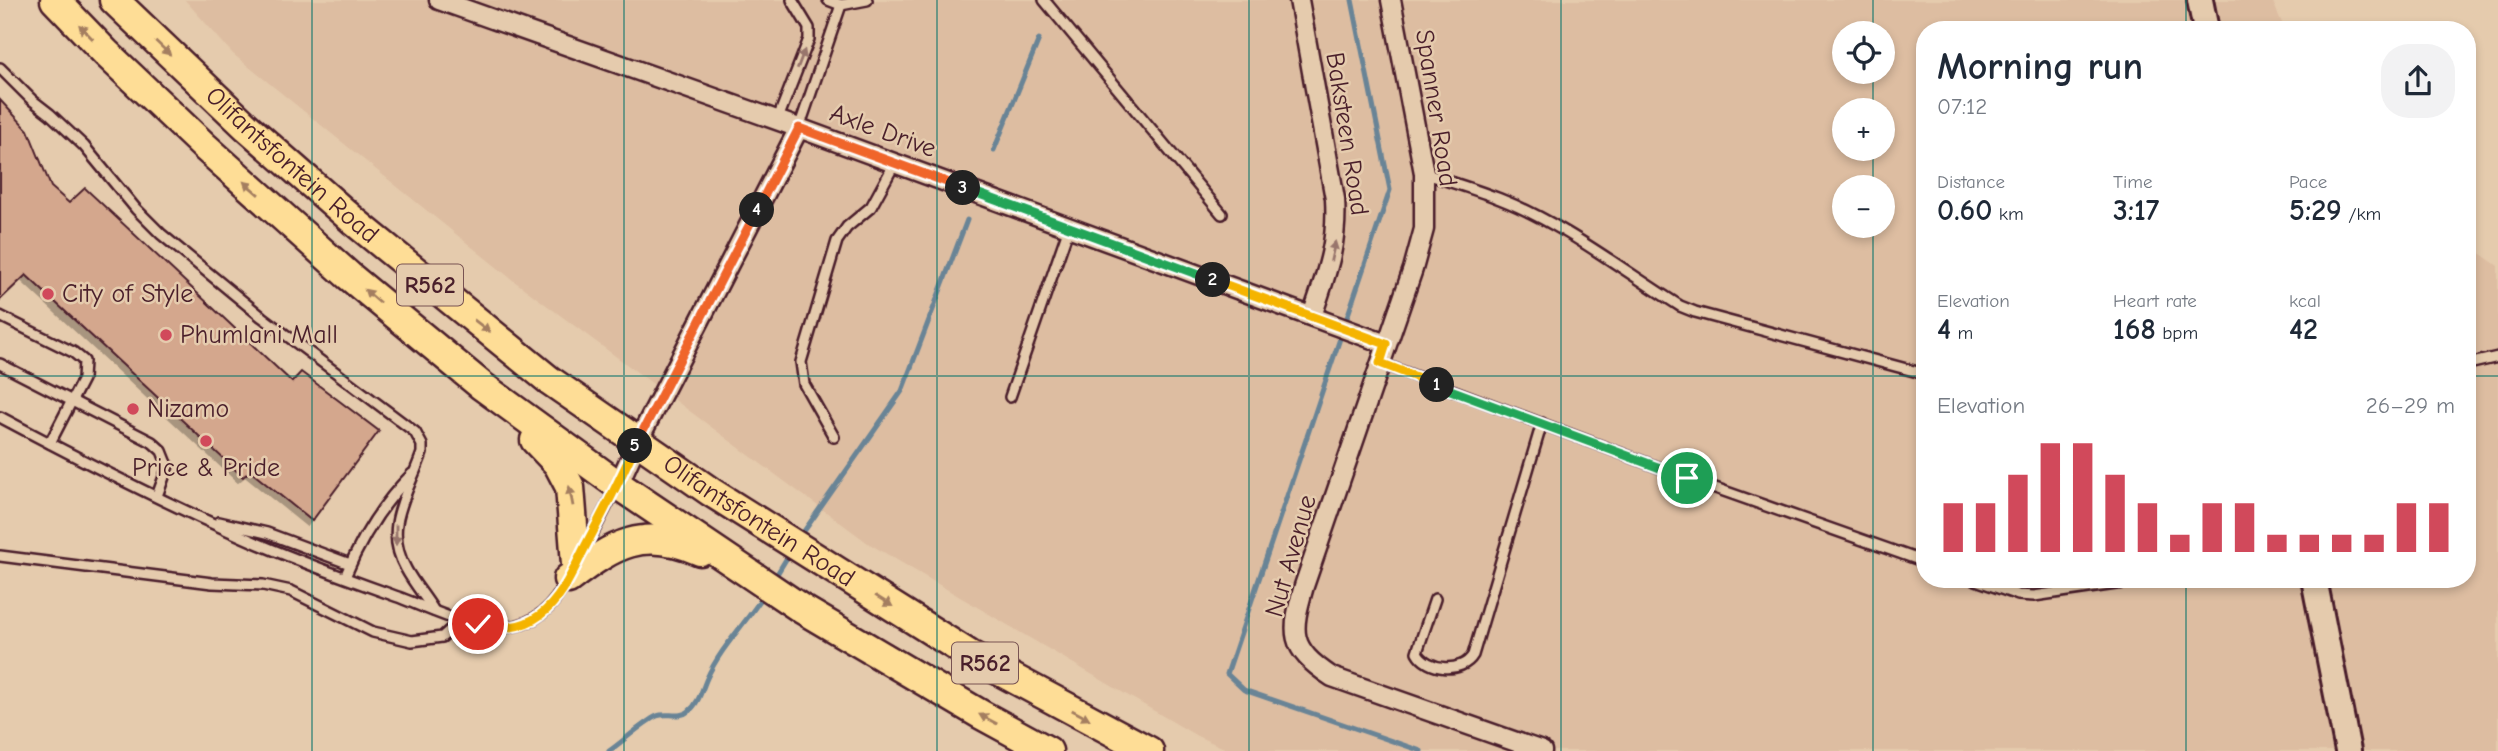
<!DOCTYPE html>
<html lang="en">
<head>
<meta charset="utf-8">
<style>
  :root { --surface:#fff; --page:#f2f2f3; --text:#1f2937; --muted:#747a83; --accent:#d1495b }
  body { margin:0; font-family:"Comic Neue",sans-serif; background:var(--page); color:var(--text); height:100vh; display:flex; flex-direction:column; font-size:26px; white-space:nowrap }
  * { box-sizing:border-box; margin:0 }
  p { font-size:23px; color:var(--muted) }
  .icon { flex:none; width:38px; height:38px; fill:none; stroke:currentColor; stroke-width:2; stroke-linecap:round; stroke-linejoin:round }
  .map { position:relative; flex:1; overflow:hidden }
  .sheet { position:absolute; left:1916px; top:21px; width:560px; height:567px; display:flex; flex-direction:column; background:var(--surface); border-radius:28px; box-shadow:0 4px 10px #0003 }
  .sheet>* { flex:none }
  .controls { position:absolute; left:1832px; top:21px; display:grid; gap:14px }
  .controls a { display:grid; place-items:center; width:63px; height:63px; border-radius:50%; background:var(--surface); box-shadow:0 4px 10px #0003; font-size:35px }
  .pin { position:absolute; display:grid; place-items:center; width:60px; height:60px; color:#fff; margin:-30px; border:4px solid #fff; border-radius:50%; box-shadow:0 2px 7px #0007 }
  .km { position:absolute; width:35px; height:35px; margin:-18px; border-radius:50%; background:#222; color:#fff; font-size:19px; line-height:35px; text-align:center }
  .round { display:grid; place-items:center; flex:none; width:74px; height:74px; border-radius:28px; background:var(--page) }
  .head { display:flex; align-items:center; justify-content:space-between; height:119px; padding:0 21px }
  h1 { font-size:38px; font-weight:700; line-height:52px }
  .figures { display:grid; grid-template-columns:repeat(3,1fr); gap:10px; height:119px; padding:7px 21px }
  .figures div { display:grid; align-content:center }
  .figures b { font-size:30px; font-weight:700 }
  .figures small { font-size:19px; font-weight:400 }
  .figures p { font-size:19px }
  .chart { height:196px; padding:14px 21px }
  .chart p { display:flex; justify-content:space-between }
  .chart svg { width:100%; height:126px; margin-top:7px; stroke:var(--accent); stroke-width:6 }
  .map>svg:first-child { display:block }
  .built { fill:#ddbda1; fill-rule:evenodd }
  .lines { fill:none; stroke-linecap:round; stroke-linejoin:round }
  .stream { stroke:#698496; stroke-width:5 }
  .building { fill:#d4a78d; stroke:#4a1f2b; stroke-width:2; filter:url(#shadow) }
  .lane-casing { stroke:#4a1f2b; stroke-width:14 }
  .street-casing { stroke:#4a1f2b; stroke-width:23 }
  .secondary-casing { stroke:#4a1f2b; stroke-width:30 }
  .primary-casing { stroke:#4a1f2b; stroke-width:33 }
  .lane { stroke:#e5cbad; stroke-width:9 }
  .street { stroke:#e5cbad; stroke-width:18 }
  .secondary { stroke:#e5cbad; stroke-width:24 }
  .primary { stroke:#fedd96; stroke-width:28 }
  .oneway { fill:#a47e60 }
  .oneway2 { fill:#98756c }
  .split-1-casing { stroke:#fff; stroke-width:14 }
  .split-2-casing { stroke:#fff; stroke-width:14 }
  .split-3-casing { stroke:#fff; stroke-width:14 }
  .split-4-casing { stroke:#fff; stroke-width:14 }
  .split-5-casing { stroke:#fff; stroke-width:14 }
  .split-6-casing { stroke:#fff; stroke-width:14 }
  .split-1 { stroke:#22a559; stroke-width:9 }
  .split-2 { stroke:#f5b400; stroke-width:9 }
  .split-3 { stroke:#22a559; stroke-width:9 }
  .split-4 { stroke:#f0652b; stroke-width:9 }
  .split-5 { stroke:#f0652b; stroke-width:9 }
  .split-6 { stroke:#f5b400; stroke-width:9 }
  .grid { fill:none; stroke:#0f766e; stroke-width:2; stroke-opacity:0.55 }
  .poi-dot { fill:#d1495b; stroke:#e5cbad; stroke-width:2.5 }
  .labels { text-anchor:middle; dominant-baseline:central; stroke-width:5; stroke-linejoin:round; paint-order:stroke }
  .shield { fill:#e5cbad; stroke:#785352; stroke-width:2 }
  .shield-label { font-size:24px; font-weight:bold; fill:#4a1f2b }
  .street-label { font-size:26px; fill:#4a1f2b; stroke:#e5cbad }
  .poi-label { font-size:26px; fill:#4a1f2b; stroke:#e5cbad; text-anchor:start }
</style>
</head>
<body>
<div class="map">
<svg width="2498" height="751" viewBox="0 0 2498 751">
  <defs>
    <filter id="shadow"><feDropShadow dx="-5" dy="5" stdDeviation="0" flood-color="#0004"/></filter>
  </defs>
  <rect width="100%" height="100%" fill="#e5cbad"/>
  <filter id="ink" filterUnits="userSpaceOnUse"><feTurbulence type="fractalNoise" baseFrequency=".0143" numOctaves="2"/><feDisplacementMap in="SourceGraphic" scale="14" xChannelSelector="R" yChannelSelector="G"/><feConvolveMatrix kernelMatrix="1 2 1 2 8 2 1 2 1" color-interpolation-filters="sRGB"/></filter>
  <g filter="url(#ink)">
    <path class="built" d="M185 0H2272L2285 30H1925V579H2468V245L2498 266V751H1231L1197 736 868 543 514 281 233 54ZM1844 33H1883V72H1844ZM1844 110H1883V149H1844ZM1844 187H1883V226H1844Z"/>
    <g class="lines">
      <g class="stream">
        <polyline points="1352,0 1390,190 1227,674 1244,690 1421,751"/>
        <polyline points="994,150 1039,39"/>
        <polyline points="800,537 902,391 967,220"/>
        <polyline points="774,579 791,551"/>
        <path d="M609 751C621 743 645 721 657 716 667 712 680 719 689 711 699 703 702 689 707 678 721 647 747 622 765 593"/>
      </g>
    </g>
    <polygon class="building" points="0,100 28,130 51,187 69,203 85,188 292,382 301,372 379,431 312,521 250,471 243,477 26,275 0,300"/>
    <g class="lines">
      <g class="lane-casing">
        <g id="lane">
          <polyline points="828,0 841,5 867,0"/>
          <polyline points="1044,0 1222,214"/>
          <path d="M0 68 32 100 50 114 84 146 136 209 161 234 262 317 415 432 422 445V453C408 494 382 527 406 569 414 584 425 596 434 611"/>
          <polyline points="777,121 809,39 809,28 792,0"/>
          <polyline points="799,128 841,5"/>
          <path d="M1424 173C1449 182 1475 189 1500 199 1564 224 1621 269 1680 306L1695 312 1925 374"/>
          <polyline points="0,316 73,352 84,361 83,379 50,443"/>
          <polyline points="1380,363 1687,478 1925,562"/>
          <polyline points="0,364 152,442 162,451 168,466 157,496"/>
          <polyline points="2468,364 2498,357"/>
          <polyline points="1010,397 1069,227"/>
          <path d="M0 417C79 459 160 501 243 537 294 560 348 579 401 598 432 610 474 631 508 627 536 624 555 605 567 580"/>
          <polyline points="834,437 804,384 801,362 837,241 847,227 871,207 895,163"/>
          <polyline points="219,522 267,533 350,564"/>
          <polyline points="584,550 616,488"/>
          <polyline points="0,556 212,583 263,585 291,591 373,632 412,641 442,637 461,620"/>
          <path d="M345 577C361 538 382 504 412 474"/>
          <polyline points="1973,579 2018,595 2034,596 2150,579"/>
          <path d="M1435 599 1417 652C1427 671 1462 674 1473 655L1542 423"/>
        </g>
      </g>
      <g class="street-casing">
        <g id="street">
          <polyline points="439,0 799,128 1386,344"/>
          <path d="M1299 0 1335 199C1338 245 1326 274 1312 316"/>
          <path d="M1391 0 1424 173V229L1413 269 1304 586C1291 632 1288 648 1332 677L1542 751"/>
          <polyline points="618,485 638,441 799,128"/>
        </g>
      </g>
      <g class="secondary-casing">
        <g id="secondary">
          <polyline points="2200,0 2206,30"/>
          <polyline points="2314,579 2348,751"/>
        </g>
      </g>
      <g class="primary-casing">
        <g id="primary">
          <polyline points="55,0 106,53 204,146 349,276 482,386 618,485 802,609 980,714 1048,751"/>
          <path id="s1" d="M114 0 247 127 355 222 549 380 711 492 970 655 1149 751"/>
          <polyline points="535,440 558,464 570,487 576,564"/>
          <path d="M568 579C614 544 644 526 700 551"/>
        </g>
      </g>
      <use href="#lane" class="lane"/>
      <use href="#street" class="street"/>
      <use href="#secondary" class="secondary"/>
      <use href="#primary" class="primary"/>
    </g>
    <defs><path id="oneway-solid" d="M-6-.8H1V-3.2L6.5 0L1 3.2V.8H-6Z" transform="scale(1.75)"/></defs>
    <g class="oneway">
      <use href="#oneway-solid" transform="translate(86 32) rotate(-134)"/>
      <use href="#oneway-solid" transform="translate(163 48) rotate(43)"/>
      <use href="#oneway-solid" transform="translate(251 188) rotate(-139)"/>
      <use href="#oneway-solid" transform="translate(372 296) rotate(-139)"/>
      <use href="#oneway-solid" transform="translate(482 326) rotate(37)"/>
      <use href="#oneway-solid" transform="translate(571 496) rotate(-101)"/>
      <use href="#oneway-solid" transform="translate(884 601) rotate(32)"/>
      <use href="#oneway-solid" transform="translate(1081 715) rotate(28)"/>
      <use href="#oneway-solid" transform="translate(988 719) rotate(-152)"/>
    </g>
    <g class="oneway2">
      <use href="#oneway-solid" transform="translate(801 59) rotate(-69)"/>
      <use href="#oneway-solid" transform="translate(1333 251) rotate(-77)"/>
      <use href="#oneway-solid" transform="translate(396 535) rotate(90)"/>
    </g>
  </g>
  <g class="lines" filter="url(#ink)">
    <g class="split-1-casing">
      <polyline id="split-1" points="1437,385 1687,478"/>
    </g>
    <g class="split-2-casing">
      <polyline id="split-2" points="1213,280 1386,344 1380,363 1437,385"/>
    </g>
    <g class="split-3-casing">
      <polyline id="split-3" points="963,188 1213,280"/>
    </g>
    <g class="split-4-casing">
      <polyline id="split-4" points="757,210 799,128 963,188"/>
    </g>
    <g class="split-5-casing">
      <polyline id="split-5" points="635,446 757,210"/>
    </g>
    <g class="split-6-casing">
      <path id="split-6" d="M478 624C498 631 523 628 540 615 563 598 574 568 587 543 604 511 620 480 635 446"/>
    </g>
    <use href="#split-1" class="split-1"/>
    <use href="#split-2" class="split-2"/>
    <use href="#split-3" class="split-3"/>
    <use href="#split-4" class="split-4"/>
    <use href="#split-5" class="split-5"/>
    <use href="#split-6" class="split-6"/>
  </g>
  <path class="grid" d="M312 0V751M624 0V751M937 0V751M1249 0V751M1561 0V751M1873 0V33M2186 0V30M1873 72V110M1873 149V187M1873 226V751M0 376H1925M2468 376H2498M2186 579V751"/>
  <g class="poi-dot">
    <circle cx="48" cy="294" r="7"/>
    <circle cx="166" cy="335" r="7"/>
    <circle cx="133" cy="409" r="7"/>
    <circle cx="206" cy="441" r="7"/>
  </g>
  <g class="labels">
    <g class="shield">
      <rect x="397" y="264.5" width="66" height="41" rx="5"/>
      <rect x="952" y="642.5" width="66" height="41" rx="5"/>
    </g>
    <g class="shield-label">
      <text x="430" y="285">R562</text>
      <text x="985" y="663">R562</text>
    </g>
    <g class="street-label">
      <text transform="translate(1436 108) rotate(81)">Spanner Road</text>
      <text transform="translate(883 131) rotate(20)">Axle Drive</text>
      <text transform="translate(1347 134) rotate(81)">Baksteen Road</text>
      <text stroke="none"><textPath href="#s1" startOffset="243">Olifantsfontein Road</textPath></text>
      <text stroke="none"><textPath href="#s1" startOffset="831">Olifantsfontein Road</textPath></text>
      <text transform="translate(1291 556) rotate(-74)">Nut Avenue</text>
    </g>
    <g class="poi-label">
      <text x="62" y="294">City of Style</text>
      <text x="180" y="335">Phumlani Mall</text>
      <text x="147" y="409">Nizamo</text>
      <text x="206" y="468" text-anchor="middle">Price &amp; Pride</text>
    </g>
  </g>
</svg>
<div class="controls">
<a><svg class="icon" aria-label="locate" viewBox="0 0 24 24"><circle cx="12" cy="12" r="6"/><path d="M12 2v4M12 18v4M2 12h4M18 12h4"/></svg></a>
<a>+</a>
<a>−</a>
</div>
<div class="pin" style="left:1687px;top:478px;background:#1e9e55"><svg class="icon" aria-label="arrive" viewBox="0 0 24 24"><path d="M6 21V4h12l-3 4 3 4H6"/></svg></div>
<div class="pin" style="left:478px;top:624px;background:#d93025"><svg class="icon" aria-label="check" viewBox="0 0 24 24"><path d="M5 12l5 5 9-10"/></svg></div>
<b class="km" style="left:1437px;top:385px">1</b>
<b class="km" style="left:1213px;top:280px">2</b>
<b class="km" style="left:963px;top:188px">3</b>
<b class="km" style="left:757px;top:210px">4</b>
<b class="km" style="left:635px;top:446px">5</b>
<section class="sheet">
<div class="head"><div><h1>Morning run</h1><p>07:12</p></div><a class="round"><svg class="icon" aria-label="share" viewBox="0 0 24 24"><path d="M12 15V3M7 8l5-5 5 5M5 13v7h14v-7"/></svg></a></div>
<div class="figures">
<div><p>Distance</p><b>0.60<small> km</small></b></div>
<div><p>Time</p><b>3:17</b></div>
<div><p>Pace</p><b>5:29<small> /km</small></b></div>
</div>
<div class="figures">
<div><p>Elevation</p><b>4<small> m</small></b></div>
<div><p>Heart rate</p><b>168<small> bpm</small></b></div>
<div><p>kcal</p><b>42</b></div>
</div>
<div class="chart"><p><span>Elevation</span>26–29 m</p>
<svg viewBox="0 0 160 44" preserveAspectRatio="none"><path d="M5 44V27M15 44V27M25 44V17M35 44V6M45 44V6M55 44V17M65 44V27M75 44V38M85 44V27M95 44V27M105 44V38M115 44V38M125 44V38M135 44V38M145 44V27M155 44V27"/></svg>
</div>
</section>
</div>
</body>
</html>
